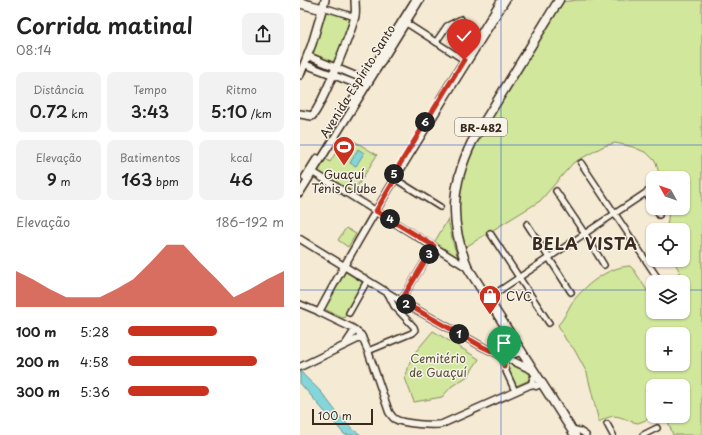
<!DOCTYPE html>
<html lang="pt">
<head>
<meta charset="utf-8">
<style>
  :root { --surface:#fff; --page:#f2f2f2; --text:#222; --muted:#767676; --accent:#c8321e }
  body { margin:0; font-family:"Playpen Sans",sans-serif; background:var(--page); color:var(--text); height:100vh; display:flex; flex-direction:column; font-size:15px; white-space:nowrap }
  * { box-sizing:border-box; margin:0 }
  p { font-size:13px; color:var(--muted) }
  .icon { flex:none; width:22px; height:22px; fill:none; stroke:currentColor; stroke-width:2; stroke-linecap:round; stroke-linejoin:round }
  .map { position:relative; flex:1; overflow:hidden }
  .sheet { display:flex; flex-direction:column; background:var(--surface); width:300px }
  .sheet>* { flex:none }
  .needle { width:26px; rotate:310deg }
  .fabs { position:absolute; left:346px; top:171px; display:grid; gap:8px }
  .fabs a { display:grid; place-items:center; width:44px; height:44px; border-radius:8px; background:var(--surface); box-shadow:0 1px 3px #0004; font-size:20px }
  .scale { position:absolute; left:12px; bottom:10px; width:61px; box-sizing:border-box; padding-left:4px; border:2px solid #3b2a1e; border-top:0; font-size:11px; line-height:14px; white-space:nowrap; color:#3b2a1e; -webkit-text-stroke:3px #f7f3e8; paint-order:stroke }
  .pin { position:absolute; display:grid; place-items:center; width:34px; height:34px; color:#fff; margin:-41px -17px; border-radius:50% 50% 50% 0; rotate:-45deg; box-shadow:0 0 4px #0007 }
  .pin .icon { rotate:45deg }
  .km { position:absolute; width:20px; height:20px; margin:-10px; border-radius:50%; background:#222; color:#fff; font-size:11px; line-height:20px; text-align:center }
  .round { display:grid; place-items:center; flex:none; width:42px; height:42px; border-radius:8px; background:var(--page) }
  .headline { display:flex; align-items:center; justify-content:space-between; height:68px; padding:0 16px }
  h1 { font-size:22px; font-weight:600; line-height:30px }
  .stats { display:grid; grid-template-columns:repeat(3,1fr); gap:6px; height:68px; padding:4px 16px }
  .stats div { display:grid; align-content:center; border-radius:8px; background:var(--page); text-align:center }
  .stats b { font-size:17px; font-weight:600 }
  .stats small { font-size:11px; font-weight:400 }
  .stats p { font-size:11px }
  .chart { height:112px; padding:8px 16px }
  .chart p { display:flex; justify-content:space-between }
  .chart svg { width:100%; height:72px; margin-top:4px; fill:var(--accent); opacity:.7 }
  ul { padding:0 16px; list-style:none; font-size:13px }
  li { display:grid; grid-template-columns:64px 48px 1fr; align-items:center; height:30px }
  li i { height:10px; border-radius:5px; background:var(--accent) }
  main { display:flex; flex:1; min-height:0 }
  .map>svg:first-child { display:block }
  .green { fill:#d0e79c; stroke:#86885d; fill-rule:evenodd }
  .water { fill:#84d6db; stroke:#67918f }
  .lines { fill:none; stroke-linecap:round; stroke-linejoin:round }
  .minor-casing { stroke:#3b2a1e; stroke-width:8 }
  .tertiary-casing { stroke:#3b2a1e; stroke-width:9 }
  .secondary-casing { stroke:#3b2a1e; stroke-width:10 }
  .trunk-casing { stroke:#3b2a1e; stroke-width:11 }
  .minor { stroke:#f7f3e8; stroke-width:5 }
  .tertiary { stroke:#f7f3e8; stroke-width:6 }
  .secondary { stroke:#f7f3e8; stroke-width:7 }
  .trunk { stroke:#f7f3e8; stroke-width:8 }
  .route-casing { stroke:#fff; stroke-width:8 }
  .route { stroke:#c8321e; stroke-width:5 }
  .grid { fill:none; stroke:#1d4ed8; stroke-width:1; stroke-opacity:0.55 }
  .labels { text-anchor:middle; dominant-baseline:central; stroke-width:3; stroke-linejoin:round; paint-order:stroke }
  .shield { fill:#f7f3e8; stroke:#73665b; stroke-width:1 }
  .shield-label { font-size:11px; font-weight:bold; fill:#3b2a1e }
  .street-label { font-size:12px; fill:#3b2a1e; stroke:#f7f3e8 }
  .poi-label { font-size:12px; fill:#3b2a1e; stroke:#f7f3e8 }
  .park-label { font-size:12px; fill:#595037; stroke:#f7f3e8 }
  .district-label { font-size:16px; font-weight:bold; letter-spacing:1px; fill:#3b2a1e; stroke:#f7f3e8 }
</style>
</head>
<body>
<main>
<section class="sheet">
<div class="headline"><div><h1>Corrida matinal</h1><p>08:14</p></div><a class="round"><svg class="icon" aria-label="share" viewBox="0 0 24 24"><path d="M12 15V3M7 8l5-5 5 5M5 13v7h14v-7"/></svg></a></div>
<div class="stats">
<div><p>Distância</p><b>0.72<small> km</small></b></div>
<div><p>Tempo</p><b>3:43</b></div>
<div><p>Ritmo</p><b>5:10<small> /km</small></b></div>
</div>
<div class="stats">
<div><p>Elevação</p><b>9<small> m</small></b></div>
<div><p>Batimentos</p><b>163<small> bpm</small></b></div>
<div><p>kcal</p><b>46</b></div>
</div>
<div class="chart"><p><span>Elevação</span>186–192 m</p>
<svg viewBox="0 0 160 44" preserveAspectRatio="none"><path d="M0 44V22L10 27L20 33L30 38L40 38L50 38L60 33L70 27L80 17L90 6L100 6L110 17L120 27L130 38L140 33L150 27L160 22V44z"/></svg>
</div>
<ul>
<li><b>100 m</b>5:28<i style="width:57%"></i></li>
<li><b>200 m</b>4:58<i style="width:83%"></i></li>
<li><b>300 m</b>5:36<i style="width:52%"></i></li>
</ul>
</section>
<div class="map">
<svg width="402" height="435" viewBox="0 0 402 435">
  <rect width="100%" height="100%" fill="#f5ead3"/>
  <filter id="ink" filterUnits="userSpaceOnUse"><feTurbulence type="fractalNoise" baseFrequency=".025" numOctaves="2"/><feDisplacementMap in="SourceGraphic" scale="8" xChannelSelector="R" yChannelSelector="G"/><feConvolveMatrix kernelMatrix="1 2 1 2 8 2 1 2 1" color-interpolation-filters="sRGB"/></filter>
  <g filter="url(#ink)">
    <g class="green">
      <path d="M278 0H402V435H373L366 416H383V386H353V416H356L338 423C321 420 318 410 299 422L287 373 274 349 266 340 258 325C264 319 267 311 271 304 284 286 307 267 330 266L334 270 350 295 353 293V312H383V282H367L380 272 373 260H383V230H367L369 208H383V178H360L356 162 347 153 333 147 320 144 315 143 304 146 273 163 240 201 164 248 158 211 163 167 168 155 260 2ZM353 334H383V364H353Z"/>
      <polygon points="26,11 50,19 35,64 12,55"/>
      <polygon points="46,136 77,155 53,193 16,171 25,158 30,162"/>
      <polygon points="148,219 153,243 158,258 134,243"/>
      <polygon points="46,228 56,234 48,247 38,240"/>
      <polygon points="44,271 63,283 44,318 24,309"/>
      <polygon points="133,331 179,359 168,376 152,386 142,397 114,402 105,378 112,356"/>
      <polygon points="207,362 230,374 229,380 216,386 206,366"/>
    </g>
    <g class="water">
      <polygon points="58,149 64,153 56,166 50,163"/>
      <path d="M0 370C5 378 14 384 21 392 35 409 42 423 61 435H46L44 434 0 383Z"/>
    </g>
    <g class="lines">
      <g class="minor-casing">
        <g id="minor">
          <polyline points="0,1 23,7 55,17"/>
          <polyline points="0,5 22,11"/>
          <polyline points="103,21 167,62"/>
          <polyline points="136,42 147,26 161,19"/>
          <polyline points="281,163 357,277"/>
          <polyline points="92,177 140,207"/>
          <polyline points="256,191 285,234 304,265"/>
          <polyline points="346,193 353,205"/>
          <polyline points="355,208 359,215"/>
          <polyline points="227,224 271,292"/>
          <polyline points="190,233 249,323"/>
          <polyline points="187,299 353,188"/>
          <polyline points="101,301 134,246"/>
          <polyline points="0,304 19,312"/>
          <polyline points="49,313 67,281"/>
          <polyline points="68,351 112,333 115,330 114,327 94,306 88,294"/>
          <polyline points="204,357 204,367 215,391"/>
          <polyline points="307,424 313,435"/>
          <polyline points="272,429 280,431 286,435"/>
          <polyline points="343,435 357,428"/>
        </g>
      </g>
      <g class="tertiary-casing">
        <g id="tertiary">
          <path d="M206 0C142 103 76 205 19 312L52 328 61 335 68 351 89 412C91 415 93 418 95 419 103 424 134 426 142 424L232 384"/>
          <polyline points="8,56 68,81"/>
          <polyline points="4,64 64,87"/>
          <polyline points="140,99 201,0"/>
          <polyline points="50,104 115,0"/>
          <polyline points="11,171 168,268"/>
          <polyline points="5,177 17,158"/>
          <polyline points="0,193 120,0"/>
          <polyline points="0,239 101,301 183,347 234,371"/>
          <polyline points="45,345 55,330"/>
          <path d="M192 351C203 347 207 340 206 328"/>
          <polyline points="0,367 62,337"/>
          <polyline points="237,375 233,379 232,384 236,386 242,383"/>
        </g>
      </g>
      <g class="secondary-casing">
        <g id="secondary">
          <polyline points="0,75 12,44 25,0"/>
          <path d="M0 114 12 116C21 108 52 30 55 16 56 11 55 5 55 0"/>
        </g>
      </g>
      <g class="trunk-casing">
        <g id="trunk">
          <path d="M259 0 172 142C151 185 149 223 168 268L275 435"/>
          <polyline points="204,343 207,350 211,354 221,351"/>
        </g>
      </g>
      <use href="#minor" class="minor"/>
      <use href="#tertiary" class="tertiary"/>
      <use href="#secondary" class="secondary"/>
      <use href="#trunk" class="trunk"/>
    </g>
  </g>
  <g class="lines" filter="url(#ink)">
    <g class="route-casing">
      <polyline id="route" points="164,60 92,177 95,179 76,211 134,246 101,301 183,347 204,357 204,367"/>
    </g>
    <use href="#route" class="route"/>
  </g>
  <path class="grid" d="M201 0V435M0 145H402M0 290H353M383 290H402"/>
  <defs>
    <g id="stadium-pin" transform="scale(1.15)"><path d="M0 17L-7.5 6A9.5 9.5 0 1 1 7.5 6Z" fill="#c8321e" stroke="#f7f3e8"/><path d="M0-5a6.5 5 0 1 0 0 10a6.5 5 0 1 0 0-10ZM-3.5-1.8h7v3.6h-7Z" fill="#fff"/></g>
    <g id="shop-pin" transform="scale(1.15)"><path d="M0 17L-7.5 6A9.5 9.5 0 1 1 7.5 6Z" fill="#c8321e" stroke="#f7f3e8"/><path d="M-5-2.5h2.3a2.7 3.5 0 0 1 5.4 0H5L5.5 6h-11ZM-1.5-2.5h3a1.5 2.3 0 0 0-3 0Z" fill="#fff"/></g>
  </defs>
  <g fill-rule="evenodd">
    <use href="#stadium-pin" x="44" y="147"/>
    <use href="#shop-pin" x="190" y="296"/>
  </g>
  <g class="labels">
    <rect class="shield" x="155" y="118" width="52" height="18" rx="3"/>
    <g class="shield-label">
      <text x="181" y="127">BR-482</text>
    </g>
    <g class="street-label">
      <text transform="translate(57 81) rotate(-58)">Avenida Espírito Santo</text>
    </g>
    <g class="poi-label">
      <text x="44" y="174">Guaçuí<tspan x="44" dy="14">Tênis Clube</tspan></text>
      <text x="206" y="296" text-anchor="start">CVC</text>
    </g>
    <g class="park-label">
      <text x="138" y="358">Cemitério<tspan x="138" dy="14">de Guaçuí</tspan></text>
    </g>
    <g class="district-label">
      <text x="285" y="243">BELA VISTA</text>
    </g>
  </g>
</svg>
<div class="fabs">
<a><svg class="needle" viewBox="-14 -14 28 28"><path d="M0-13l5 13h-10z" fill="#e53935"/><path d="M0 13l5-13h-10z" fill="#767676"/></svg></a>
<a><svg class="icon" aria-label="locate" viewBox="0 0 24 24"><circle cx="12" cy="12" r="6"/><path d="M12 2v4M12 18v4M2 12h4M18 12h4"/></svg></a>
<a><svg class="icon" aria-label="layers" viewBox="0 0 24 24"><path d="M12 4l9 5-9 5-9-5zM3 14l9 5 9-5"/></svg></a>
<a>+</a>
<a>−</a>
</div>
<div class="scale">100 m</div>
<div class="pin" style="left:204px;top:367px;background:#1e9e55"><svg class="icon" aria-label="arrive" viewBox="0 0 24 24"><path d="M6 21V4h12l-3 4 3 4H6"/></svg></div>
<div class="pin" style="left:164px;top:60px;background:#d93025"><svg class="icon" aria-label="check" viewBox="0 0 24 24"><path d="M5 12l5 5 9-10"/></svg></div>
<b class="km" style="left:159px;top:334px">1</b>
<b class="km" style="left:106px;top:304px">2</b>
<b class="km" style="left:129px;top:254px">3</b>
<b class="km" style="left:90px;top:219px">4</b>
<b class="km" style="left:94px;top:174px">5</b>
<b class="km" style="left:125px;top:122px">6</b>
</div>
</main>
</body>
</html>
